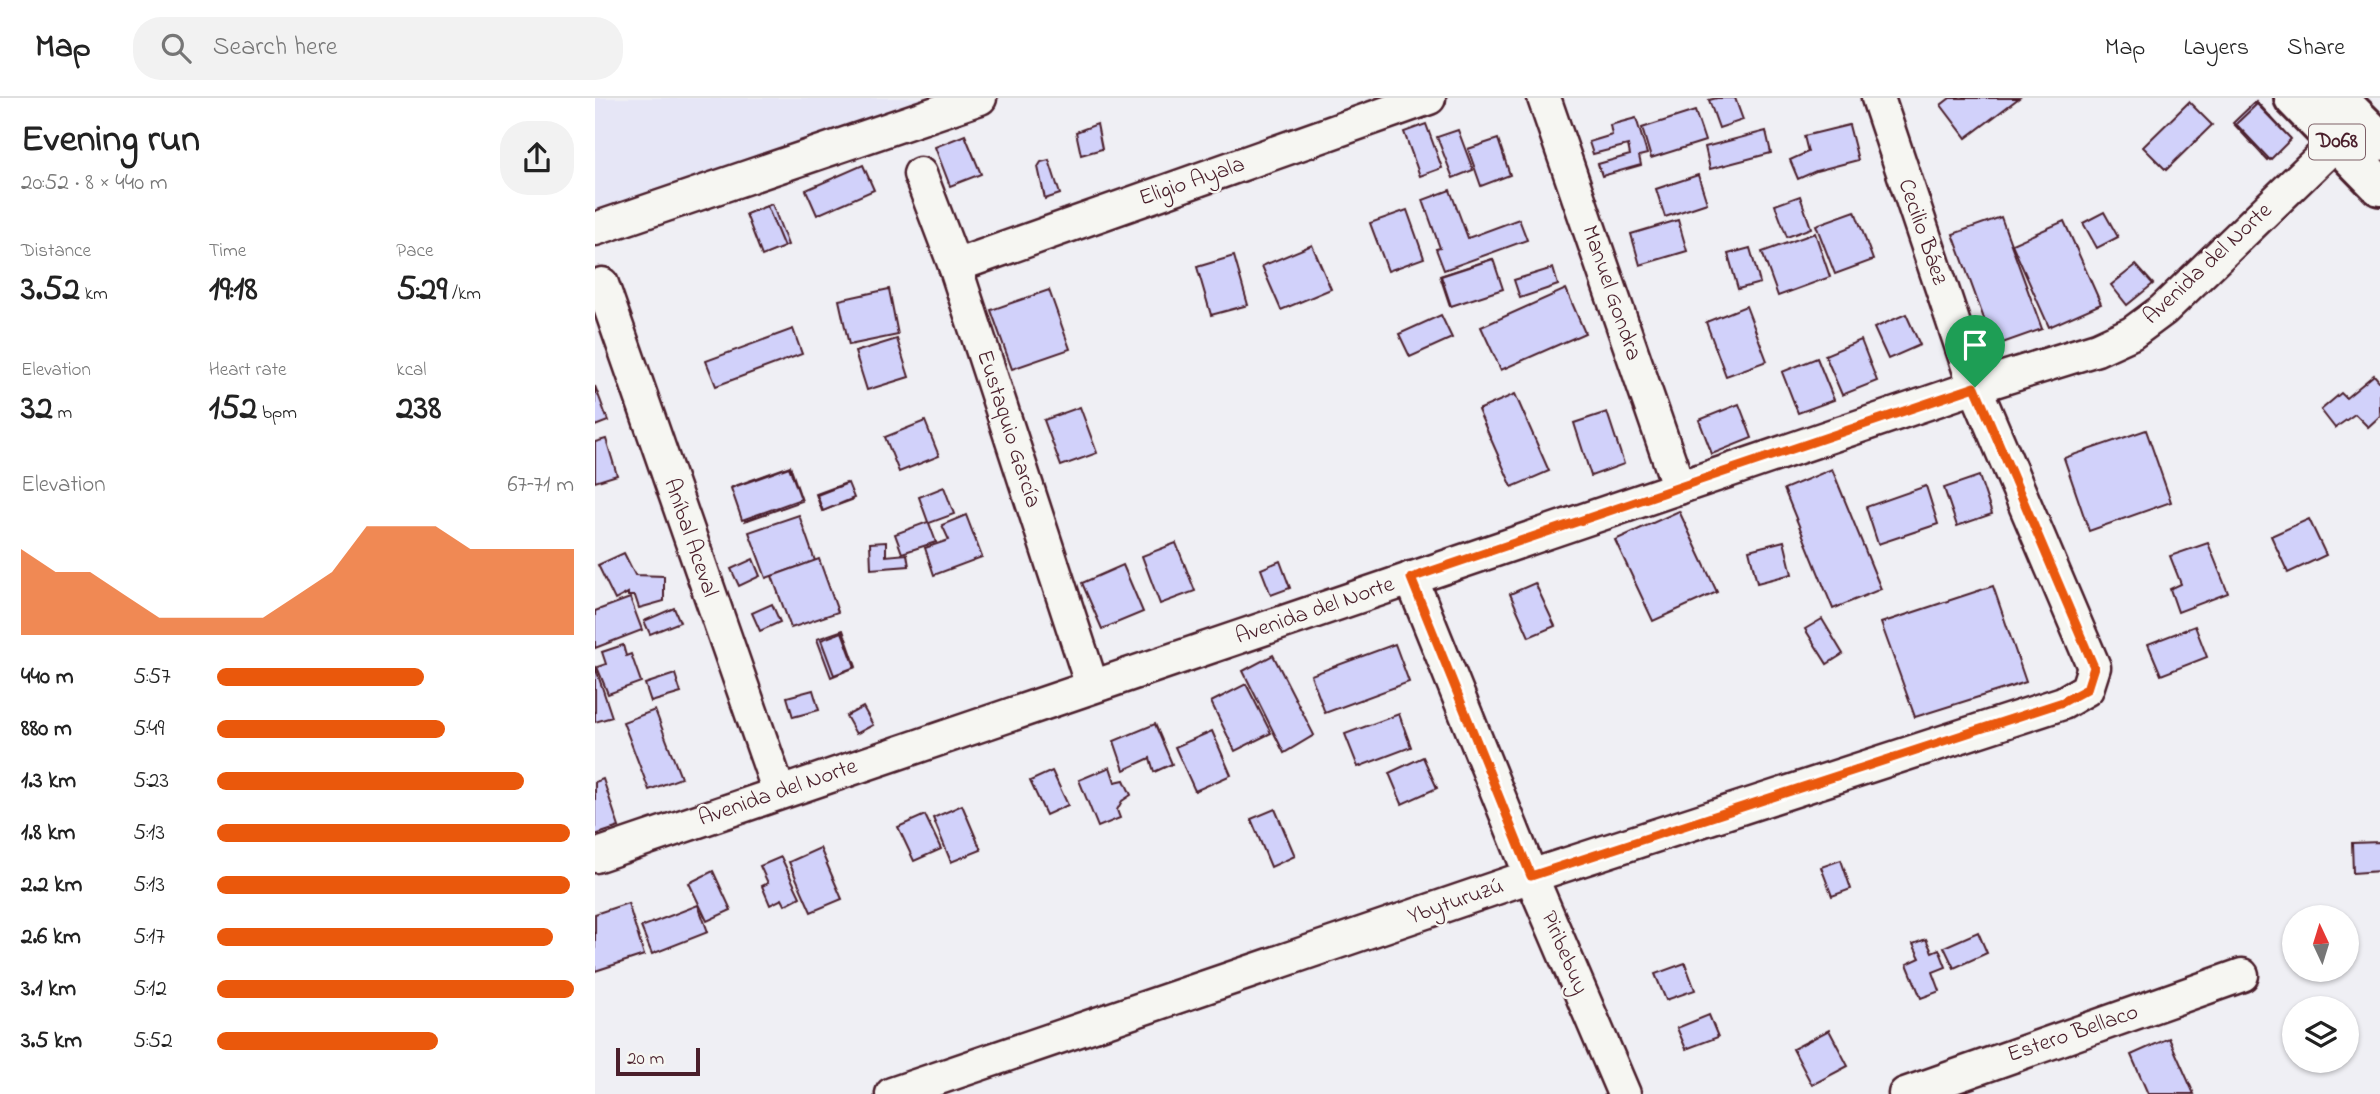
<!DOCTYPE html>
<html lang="en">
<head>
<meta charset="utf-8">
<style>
  :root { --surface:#fff; --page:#f2f2f2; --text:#222; --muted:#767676; --line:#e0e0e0; --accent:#ea580c }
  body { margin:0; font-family:"Indie Flower",sans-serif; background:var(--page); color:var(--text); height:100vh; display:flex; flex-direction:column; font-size:26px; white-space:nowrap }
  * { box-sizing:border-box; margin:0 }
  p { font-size:23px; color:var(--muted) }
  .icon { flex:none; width:38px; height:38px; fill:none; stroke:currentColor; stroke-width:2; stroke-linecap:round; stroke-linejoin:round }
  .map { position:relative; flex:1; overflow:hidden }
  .panel { display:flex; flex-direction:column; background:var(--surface); width:595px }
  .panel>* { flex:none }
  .needle { width:46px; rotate:356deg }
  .fabs { position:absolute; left:1687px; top:807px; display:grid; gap:14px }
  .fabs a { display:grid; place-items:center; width:77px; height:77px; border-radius:50%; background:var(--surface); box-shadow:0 2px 5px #0004; font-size:35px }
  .scale { position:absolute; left:21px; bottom:18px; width:84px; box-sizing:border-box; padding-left:7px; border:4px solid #4a1f2b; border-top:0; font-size:19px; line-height:24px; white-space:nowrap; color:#4a1f2b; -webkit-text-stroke:5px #f6f6f2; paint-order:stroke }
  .pin { position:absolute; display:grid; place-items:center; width:60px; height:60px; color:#fff; margin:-72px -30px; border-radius:50% 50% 50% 0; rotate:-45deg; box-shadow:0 0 7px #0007 }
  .pin .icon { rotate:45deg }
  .round { display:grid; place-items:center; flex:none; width:74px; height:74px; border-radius:28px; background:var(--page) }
  .head { display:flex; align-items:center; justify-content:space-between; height:119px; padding:0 21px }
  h1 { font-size:38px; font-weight:700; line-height:52px }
  .stats { display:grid; grid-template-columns:repeat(3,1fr); gap:10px; height:119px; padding:7px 21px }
  .stats div { display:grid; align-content:center }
  .stats b { font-size:35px; font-weight:700 }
  .stats small { font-size:19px; font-weight:400 }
  .stats p { font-size:19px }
  .chart { height:196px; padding:14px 21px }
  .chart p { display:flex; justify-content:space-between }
  .chart svg { width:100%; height:126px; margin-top:7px; fill:var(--accent); opacity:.7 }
  ul { padding:0 21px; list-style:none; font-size:23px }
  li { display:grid; grid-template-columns:112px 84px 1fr; align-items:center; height:52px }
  li i { height:18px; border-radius:9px; background:var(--accent) }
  header { display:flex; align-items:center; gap:42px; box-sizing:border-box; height:98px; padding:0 35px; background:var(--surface); border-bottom:2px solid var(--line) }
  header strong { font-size:33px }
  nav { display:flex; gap:38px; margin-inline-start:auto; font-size:24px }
  .search { width:490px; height:63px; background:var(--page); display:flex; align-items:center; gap:18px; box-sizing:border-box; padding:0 24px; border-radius:28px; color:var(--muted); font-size:26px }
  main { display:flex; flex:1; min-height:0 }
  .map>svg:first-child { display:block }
  .built { fill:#e6e6f6 }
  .building { fill:#d1d1fa; stroke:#4a1f2b; stroke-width:2 }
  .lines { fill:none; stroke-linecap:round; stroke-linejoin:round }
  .minor-casing { stroke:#4a1f2b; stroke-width:37 }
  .major-casing { stroke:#4a1f2b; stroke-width:44 }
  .minor { stroke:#f6f6f2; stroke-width:32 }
  .major { stroke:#f6f6f2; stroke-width:38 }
  .route-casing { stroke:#fff; stroke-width:14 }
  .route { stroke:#ea580c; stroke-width:9 }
  .labels { text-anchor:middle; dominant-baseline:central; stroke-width:5; stroke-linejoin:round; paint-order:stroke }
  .shield { fill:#f6f6f2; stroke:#7e6067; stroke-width:2 }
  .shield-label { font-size:21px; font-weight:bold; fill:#4a1f2b }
  .street-label { font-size:23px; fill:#4a1f2b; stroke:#f6f6f2 }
</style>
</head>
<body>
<header>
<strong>Map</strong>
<div class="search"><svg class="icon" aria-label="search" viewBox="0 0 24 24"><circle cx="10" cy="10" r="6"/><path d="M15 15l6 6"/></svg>Search here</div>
<nav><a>Map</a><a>Layers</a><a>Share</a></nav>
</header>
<main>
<section class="panel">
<div class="head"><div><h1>Evening run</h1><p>20:52 · 8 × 440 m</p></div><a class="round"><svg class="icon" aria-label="share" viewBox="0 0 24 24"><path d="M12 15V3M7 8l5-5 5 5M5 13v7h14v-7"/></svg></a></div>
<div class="stats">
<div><p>Distance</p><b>3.52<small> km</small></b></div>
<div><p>Time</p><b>19:18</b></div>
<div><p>Pace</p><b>5:29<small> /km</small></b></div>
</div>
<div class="stats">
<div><p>Elevation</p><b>32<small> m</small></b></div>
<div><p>Heart rate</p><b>152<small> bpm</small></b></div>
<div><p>kcal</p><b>238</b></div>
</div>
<div class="chart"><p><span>Elevation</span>67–71 m</p>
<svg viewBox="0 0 160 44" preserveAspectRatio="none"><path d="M0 44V14L10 22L20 22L30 30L40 38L50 38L60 38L70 38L80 30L90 22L100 6L110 6L120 6L130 14L140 14L150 14L160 14V44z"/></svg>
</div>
<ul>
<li><b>440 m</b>5:57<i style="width:58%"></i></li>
<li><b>880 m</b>5:49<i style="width:64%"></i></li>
<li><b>1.3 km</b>5:23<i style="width:86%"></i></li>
<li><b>1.8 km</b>5:13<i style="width:99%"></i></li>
<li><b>2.2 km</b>5:13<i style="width:99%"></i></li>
<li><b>2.6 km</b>5:17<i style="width:94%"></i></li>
<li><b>3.1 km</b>5:12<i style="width:100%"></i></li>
<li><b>3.5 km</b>5:52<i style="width:62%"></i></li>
</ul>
</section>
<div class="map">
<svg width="1785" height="996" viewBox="0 0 1785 996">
  <rect width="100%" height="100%" fill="#efeff4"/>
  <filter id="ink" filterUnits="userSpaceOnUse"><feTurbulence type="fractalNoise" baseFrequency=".0143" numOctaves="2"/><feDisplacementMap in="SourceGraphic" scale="14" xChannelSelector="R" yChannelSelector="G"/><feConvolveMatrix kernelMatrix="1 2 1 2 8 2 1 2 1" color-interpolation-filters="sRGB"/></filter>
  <g filter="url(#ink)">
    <polygon class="built" points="0,0 366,0 0,127"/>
    <g class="building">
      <polygon points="1122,0 1140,0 1148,22 1124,30 1114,2"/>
      <polygon points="1355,0 1424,0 1371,40 1346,7"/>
      <polygon points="1661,3 1695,40 1672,62 1638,25"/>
      <polygon points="1594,4 1617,27 1571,72 1548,49"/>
      <polygon points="1662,6 1696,41 1675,62 1641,26"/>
      <polygon points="1100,13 1110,43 1056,60 1047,30"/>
      <polygon points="1041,20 1052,56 1044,58 1046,67 1007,78 1003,66 1035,57 1033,47 998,56 994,44 1017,37 1015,27"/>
      <polygon points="502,26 507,51 486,57 481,34"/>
      <polygon points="831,26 847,70 825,78 809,34"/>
      <polygon points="1254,27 1263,62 1221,73 1203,81 1195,62 1213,54 1209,38"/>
      <polygon points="863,32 878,72 858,80 842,39"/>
      <polygon points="1171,33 1176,55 1115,71 1110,49"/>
      <polygon points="370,37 386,76 355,88 340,49"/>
      <polygon points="903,41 915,77 886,88 873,51"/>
      <polygon points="454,62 465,96 450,101 443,69 446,64"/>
      <polygon points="268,67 279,92 222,117 211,92"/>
      <polygon points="1103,77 1112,105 1070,119 1061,91"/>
      <polygon points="855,92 873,140 924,121 932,142 849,172 841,151 845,150 828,102"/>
      <polygon points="1205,98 1216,130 1192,139 1180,107"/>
      <polygon points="177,106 193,147 171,156 154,115"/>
      <polygon points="172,108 189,149 167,158 151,116"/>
      <polygon points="812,112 829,160 793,173 775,125"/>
      <polygon points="1260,113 1278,162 1240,176 1221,127"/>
      <polygon points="1509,114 1523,139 1502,150 1488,125"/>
      <polygon points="1406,119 1447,231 1399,248 1358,136"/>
      <polygon points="1083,122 1092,153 1045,167 1036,136"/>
      <polygon points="1469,123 1506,206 1454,229 1417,146"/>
      <polygon points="1220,135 1235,179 1183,198 1167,154"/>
      <polygon points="717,147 736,191 686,212 667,168"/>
      <polygon points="1155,150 1165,185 1143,191 1133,156"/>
      <polygon points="639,158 653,207 616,217 602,169"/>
      <polygon points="897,161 907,190 855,208 845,178"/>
      <polygon points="898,161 908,191 856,208 846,178"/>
      <polygon points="1541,167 1558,186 1532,207 1516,187"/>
      <polygon points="958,170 963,187 925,200 919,182"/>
      <polygon points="294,191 303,237 254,247 244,202"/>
      <polygon points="971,191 990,235 906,272 886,229"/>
      <polygon points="454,192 475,251 417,271 396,212"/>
      <polygon points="1151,208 1172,263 1131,278 1111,224"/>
      <polygon points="1311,216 1325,247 1293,261 1279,230"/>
      <polygon points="846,217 857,240 815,259 804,236"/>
      <polygon points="198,231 207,256 121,288 111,263"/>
      <polygon points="302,241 314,279 272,292 260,254"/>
      <polygon points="1266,242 1282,283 1247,297 1230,257"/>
      <polygon points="1222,260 1239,302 1203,315 1187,274"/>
      <polygon points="1779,277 1785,284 1785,318 1773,329 1760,316 1740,330 1726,312 1746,295 1751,300"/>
      <polygon points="0,288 13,323 0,328"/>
      <polygon points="920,296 954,373 917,389 883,312"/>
      <polygon points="1144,306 1157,340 1117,356 1104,322"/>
      <polygon points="485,309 502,355 466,368 449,322"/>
      <polygon points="1012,314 1029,366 996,378 979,325"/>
      <polygon points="330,323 344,358 304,374 290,339"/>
      <polygon points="1551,332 1576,404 1494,433 1469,360"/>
      <polygon points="11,341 22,377 0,384 0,344"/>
      <polygon points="195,368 207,403 150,423 137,389"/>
      <polygon points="194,369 206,401 147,422 136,390"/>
      <polygon points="1237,371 1286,491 1238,511 1189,391"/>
      <polygon points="1384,378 1397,416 1362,428 1349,390"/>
      <polygon points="251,385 257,402 227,413 221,396"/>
      <polygon points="253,385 259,400 228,413 222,397"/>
      <polygon points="1331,388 1343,426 1283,446 1271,409"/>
      <polygon points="349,389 359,416 334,425 341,444 307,455 300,436 333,424 324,399"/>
      <polygon points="1084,413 1122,494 1058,523 1020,442"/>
      <polygon points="204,417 220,463 171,480 154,434"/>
      <polygon points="371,417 387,459 339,477 330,450 354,442 347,427"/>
      <polygon points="1714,421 1731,457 1693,475 1676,438"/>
      <polygon points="1189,443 1197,476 1162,485 1154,452"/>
      <polygon points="291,444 291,458 312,456 314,468 276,471 275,445"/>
      <polygon points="581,445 600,493 565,506 547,458"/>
      <polygon points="1613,445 1633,495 1583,514 1575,491 1586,486 1575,458"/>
      <polygon points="29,455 40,477 69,478 69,503 44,510 40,498 33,498 33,495 20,502 3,467"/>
      <polygon points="158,461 165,478 144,488 136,471"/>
      <polygon points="224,461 243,514 196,530 177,478"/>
      <polygon points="685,463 695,490 676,497 666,471"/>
      <polygon points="528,467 548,514 507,531 487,485"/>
      <polygon points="940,485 960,528 934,539 915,496"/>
      <polygon points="1398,488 1431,584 1320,619 1286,525"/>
      <polygon points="35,500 47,532 0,550 0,513"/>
      <polygon points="177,506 185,524 165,533 157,515"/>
      <polygon points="79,510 85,524 55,536 49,523"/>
      <polygon points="1227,521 1248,556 1232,566 1210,531"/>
      <polygon points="1600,528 1612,559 1566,577 1553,546"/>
      <polygon points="248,532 261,569 236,579 222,541"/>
      <polygon points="247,534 260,569 239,577 226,542"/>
      <polygon points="800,546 814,584 730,615 716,577"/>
      <polygon points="28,547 31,558 36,556 46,584 13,596 2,569 11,566 7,554"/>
      <polygon points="678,557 719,637 689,655 648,573"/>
      <polygon points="0,568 17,619 0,624"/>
      <polygon points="80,576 86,595 56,604 50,586"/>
      <polygon points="651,586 676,635 640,653 616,604"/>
      <polygon points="218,592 224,612 198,619 192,599"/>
      <polygon points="268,609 278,627 261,636 251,618"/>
      <polygon points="60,612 86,680 54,692 28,624"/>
      <polygon points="804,616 816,649 763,669 750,636"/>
      <polygon points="560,626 577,666 559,674 555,660 529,672 519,643"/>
      <polygon points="617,633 636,677 600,693 580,649"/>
      <polygon points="828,659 842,690 807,706 794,675"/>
      <polygon points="515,669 520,684 529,682 536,697 527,703 522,712 525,720 503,729 484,682"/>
      <polygon points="457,673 473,707 451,717 435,683"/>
      <polygon points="8,681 24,729 0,737 0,684"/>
      <polygon points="367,707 386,752 356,764 338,720"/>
      <polygon points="680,711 700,758 676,769 656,721"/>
      <polygon points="330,717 346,751 319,763 303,729"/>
      <polygon points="1785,744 1785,773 1758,775 1757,745"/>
      <polygon points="225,750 247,801 216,814 194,764"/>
      <polygon points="186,759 205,799 190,807 187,801 175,807 167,788 173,785 165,768"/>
      <polygon points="1246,762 1256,791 1237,798 1226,769"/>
      <polygon points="118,773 136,812 112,823 94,785"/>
      <polygon points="33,805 49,857 0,873 0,816"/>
      <polygon points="103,807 113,834 57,856 46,829"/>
      <polygon points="1383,834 1392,855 1359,870 1349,849"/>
      <polygon points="1331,841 1337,854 1344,851 1351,869 1338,874 1345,893 1326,900 1312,866 1325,860 1318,846"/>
      <polygon points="1090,865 1100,892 1071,902 1060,876"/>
      <polygon points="1114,917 1123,939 1091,951 1082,930"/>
      <polygon points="1234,932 1253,968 1217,987 1198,951"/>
      <polygon points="1574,940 1599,996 1553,996 1536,957"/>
    </g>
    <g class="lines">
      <g class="minor-casing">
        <g id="minor">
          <polyline points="949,0 1084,390"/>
          <polyline points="325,76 360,168 497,588"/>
          <polyline points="0,131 385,0"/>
          <polyline points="360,168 834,0"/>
          <polyline points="7,186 184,694"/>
          <polyline points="816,480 936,778 1029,996"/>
          <polyline points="0,758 1380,289 1502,251 1537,235 1568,212 1742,44 1763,39"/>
          <polyline points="297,996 936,778 1468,605 1492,591 1499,569 1380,289 1283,0"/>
          <polyline points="1310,996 1647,877"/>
        </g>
      </g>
      <g class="major-casing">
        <g id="major">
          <polyline points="1699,0 1785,88"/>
          <polyline points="1742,0 1785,43"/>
        </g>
      </g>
      <use href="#minor" class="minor"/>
      <use href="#major" class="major"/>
    </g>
  </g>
  <g class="lines" filter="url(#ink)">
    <g class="route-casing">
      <polygon id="route" points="1380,289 1499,569 1492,591 1468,604 936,778 816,480"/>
    </g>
    <use href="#route" class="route"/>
  </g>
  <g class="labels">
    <rect class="shield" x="1714" y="26.5" width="56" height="35" rx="5"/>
    <g class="shield-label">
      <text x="1742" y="44">D068</text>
    </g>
    <g class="street-label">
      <text transform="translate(597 84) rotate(-19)">Eligio Ayala</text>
      <text transform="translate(1327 134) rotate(71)">Cecilio Báez</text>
      <text transform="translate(1613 166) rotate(-43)">Avenida del Norte</text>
      <text transform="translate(1016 195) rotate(71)">Manuel Gondra</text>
      <text transform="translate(413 331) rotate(72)">Eustaquio García</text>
      <text transform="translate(95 440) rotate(71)">Aníbal Aceval</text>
      <text transform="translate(720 513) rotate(-19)">Avenida del Norte</text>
      <text transform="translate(183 695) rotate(-19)">Avenida del Norte</text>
      <text transform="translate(861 804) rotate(-19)">Ybyturuzú</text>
      <text transform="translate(969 855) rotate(67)">Piribebuy</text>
      <text transform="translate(1478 936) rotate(-19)">Estero Bellaco</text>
    </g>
  </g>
</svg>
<div class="fabs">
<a><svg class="needle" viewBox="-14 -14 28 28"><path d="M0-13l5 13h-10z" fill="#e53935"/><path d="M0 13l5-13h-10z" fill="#767676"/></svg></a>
<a><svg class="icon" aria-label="layers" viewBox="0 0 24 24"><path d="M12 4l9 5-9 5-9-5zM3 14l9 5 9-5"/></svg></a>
</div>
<div class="scale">20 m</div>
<div class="pin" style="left:1380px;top:289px;background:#1e9e55"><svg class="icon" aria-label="arrive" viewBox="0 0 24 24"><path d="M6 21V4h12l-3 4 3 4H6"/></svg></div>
</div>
</main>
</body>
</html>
